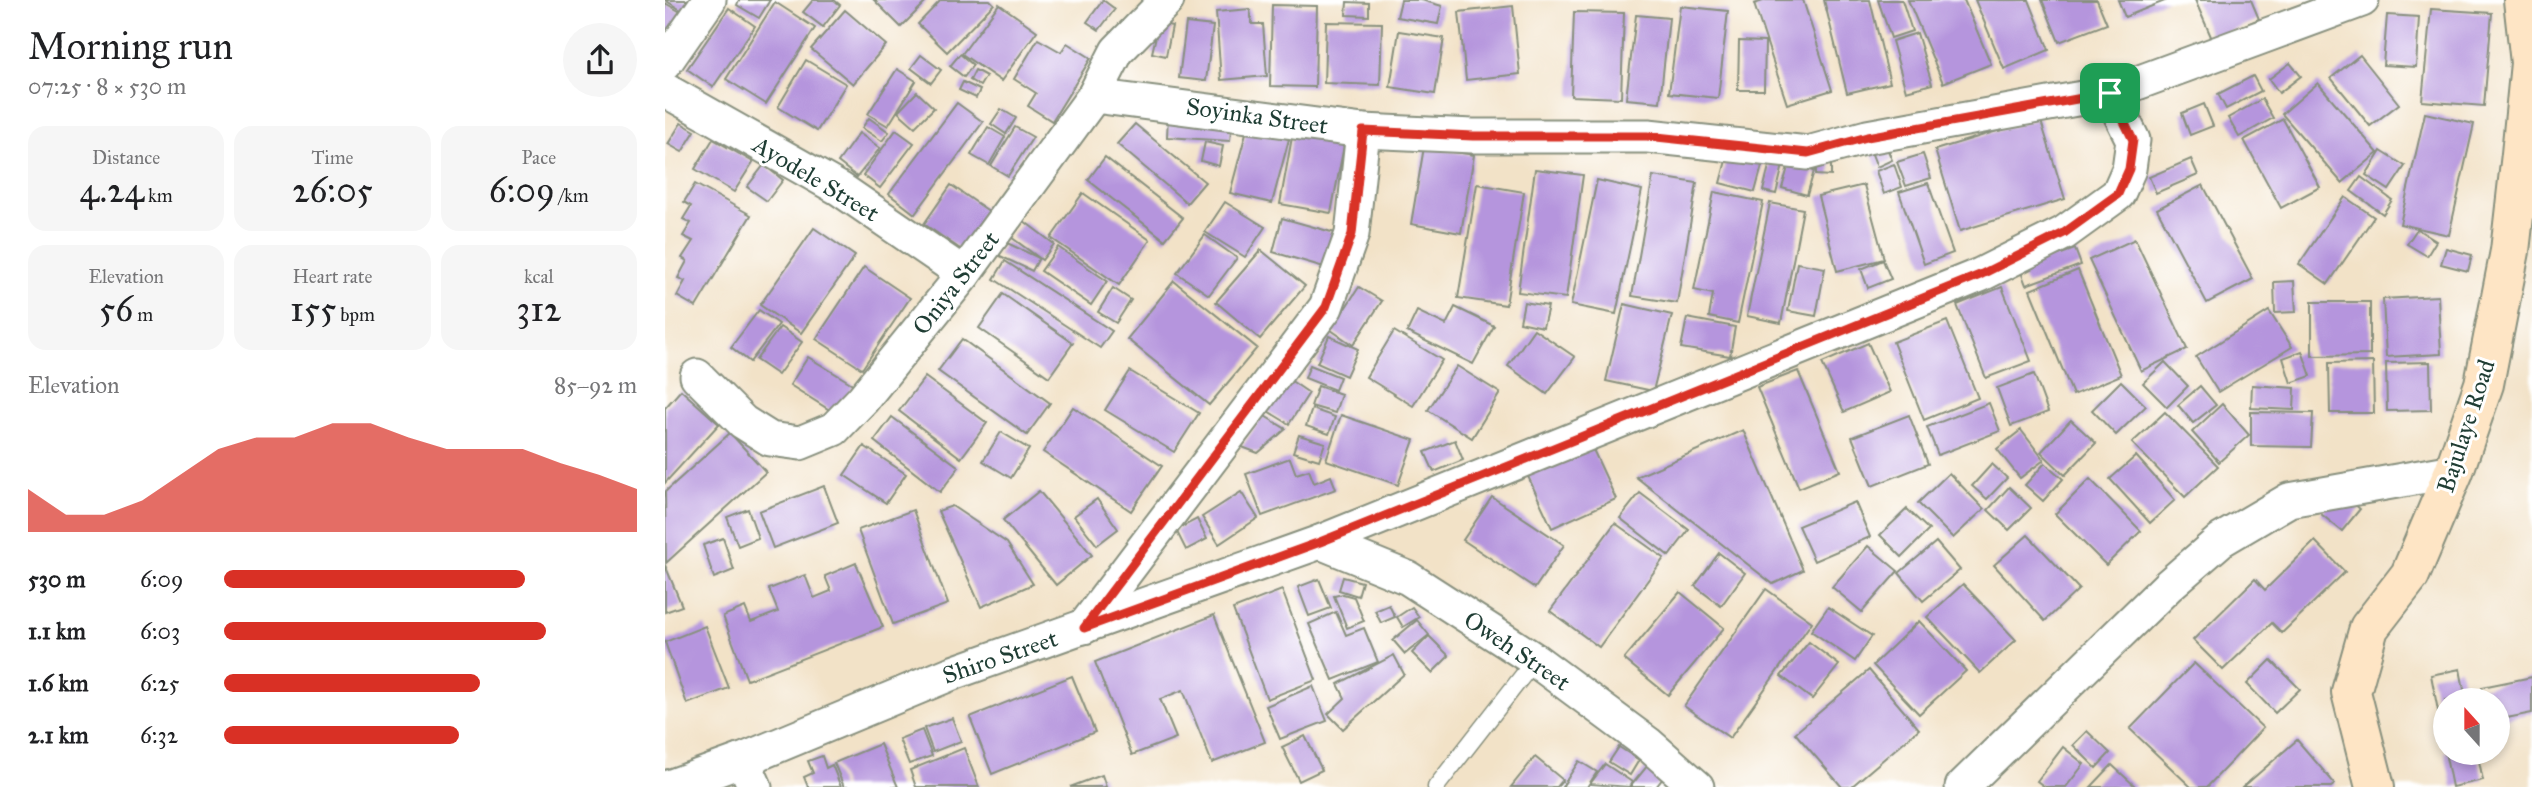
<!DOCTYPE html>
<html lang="en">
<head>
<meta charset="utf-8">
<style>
  :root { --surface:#fff; --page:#f6f6f6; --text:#202124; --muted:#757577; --accent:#d93025 }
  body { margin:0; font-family:"IM FELL Great Primer",serif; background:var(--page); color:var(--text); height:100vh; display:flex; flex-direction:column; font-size:26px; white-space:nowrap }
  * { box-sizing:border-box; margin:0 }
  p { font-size:23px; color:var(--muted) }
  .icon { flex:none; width:38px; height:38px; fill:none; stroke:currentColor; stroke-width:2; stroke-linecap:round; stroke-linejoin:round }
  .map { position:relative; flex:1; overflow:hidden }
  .drawer { display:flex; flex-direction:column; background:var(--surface); width:665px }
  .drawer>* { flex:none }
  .needle { width:46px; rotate:339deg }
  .buttons { position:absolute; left:1768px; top:688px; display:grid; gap:14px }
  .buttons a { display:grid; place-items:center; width:77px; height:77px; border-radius:50%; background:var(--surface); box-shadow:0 4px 10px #0003; font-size:35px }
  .pin { position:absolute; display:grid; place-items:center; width:60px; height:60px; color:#fff; margin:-30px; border-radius:14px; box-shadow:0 4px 10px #0006 }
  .round { display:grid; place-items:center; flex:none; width:74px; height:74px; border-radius:37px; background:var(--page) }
  .summary { display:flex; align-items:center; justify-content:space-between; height:119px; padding:0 28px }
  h1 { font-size:38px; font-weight:600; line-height:52px }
  .metrics { display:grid; grid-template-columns:repeat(3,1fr); gap:10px; height:119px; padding:7px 28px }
  .metrics div { display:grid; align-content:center; border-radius:18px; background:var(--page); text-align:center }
  .metrics b { font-size:35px; font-weight:600 }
  .metrics small { font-size:19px; font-weight:400 }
  .metrics p { font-size:19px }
  .chart { height:196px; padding:14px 28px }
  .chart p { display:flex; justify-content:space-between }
  .chart svg { width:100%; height:126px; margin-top:7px; fill:var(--accent); opacity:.7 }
  ul { padding:0 28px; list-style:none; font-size:23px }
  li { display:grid; grid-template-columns:112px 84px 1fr; align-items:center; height:52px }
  li i { height:18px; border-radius:9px; background:var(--accent) }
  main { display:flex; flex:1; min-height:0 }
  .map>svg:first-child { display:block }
  .building { fill:#b595dd }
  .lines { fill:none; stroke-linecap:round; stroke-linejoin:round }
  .lane-casing { stroke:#88907e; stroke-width:19 }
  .street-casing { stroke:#88907e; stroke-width:37 }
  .secondary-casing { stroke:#88907e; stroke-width:42 }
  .lane { stroke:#fff; stroke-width:16 }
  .street { stroke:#fff; stroke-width:33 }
  .secondary { stroke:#fee5c5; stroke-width:38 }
  .route-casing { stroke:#fff; stroke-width:14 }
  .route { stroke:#d93025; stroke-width:9 }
  .labels { text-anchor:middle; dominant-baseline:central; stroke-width:6; stroke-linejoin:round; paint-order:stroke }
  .street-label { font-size:24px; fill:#1f3d34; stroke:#fff }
</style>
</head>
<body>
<main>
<section class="drawer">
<div class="summary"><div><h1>Morning run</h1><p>07:25 · 8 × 530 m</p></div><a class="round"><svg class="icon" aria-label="share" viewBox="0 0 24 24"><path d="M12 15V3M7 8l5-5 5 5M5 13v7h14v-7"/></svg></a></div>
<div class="metrics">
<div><p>Distance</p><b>4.24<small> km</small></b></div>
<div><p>Time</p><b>26:05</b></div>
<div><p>Pace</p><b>6:09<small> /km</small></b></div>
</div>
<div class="metrics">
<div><p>Elevation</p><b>56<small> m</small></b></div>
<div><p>Heart rate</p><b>155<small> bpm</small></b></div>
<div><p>kcal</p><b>312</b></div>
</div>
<div class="chart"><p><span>Elevation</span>85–92 m</p>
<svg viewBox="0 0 160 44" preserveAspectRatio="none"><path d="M0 44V29L10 38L20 38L30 33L40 24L50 15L60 11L70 11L80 6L90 6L100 11L110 15L120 15L130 15L140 20L150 24L160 29V44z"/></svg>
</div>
<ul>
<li><b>530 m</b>6:09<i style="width:73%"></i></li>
<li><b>1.1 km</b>6:03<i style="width:78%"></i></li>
<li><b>1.6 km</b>6:25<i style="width:62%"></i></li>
<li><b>2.1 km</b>6:32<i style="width:57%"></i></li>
</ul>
</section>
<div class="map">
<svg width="1867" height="787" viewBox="0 0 1867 787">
  <rect width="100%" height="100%" fill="#fff"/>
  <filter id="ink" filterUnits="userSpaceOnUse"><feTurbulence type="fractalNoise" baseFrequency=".0143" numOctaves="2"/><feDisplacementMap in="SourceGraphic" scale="14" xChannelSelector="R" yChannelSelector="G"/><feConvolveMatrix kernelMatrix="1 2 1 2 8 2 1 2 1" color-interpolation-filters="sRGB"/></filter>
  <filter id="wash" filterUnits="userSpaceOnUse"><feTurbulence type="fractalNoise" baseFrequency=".00686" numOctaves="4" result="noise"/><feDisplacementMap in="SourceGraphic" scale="28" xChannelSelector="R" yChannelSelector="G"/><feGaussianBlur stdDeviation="1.57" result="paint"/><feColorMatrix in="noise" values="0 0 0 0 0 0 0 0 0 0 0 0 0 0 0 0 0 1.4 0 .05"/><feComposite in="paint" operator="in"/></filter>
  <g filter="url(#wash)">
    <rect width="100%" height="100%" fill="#f2e2c7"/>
    <g id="blocks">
      <g class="building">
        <polygon points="0,0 34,0 24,15"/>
        <polygon points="74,0 105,0 94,18 72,5"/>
        <polygon points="148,0 169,0 175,5 158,27 138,12"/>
        <polygon points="209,0 263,0 236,27"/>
        <polygon points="276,0 325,0 329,4 282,52 253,24"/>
        <polygon points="438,0 450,9 434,30 422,22"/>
        <polygon points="736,0 756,0 777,6 773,24 732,17"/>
        <polygon points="1101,0 1138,0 1167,90 1122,104 1089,4"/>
        <polygon points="1159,0 1205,0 1225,83 1182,93"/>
        <polygon points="1213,0 1237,0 1247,31 1226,38"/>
        <polygon points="1243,0 1299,0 1326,64 1278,83"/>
        <polygon points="1310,0 1364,0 1384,50 1339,69"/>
        <polygon points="1377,0 1432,0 1442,24 1394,42"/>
        <polygon points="1453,0 1502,0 1460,17"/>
        <polygon points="1530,0 1586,0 1594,19 1547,39"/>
        <polygon points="110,2 150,28 101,104 61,79"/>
        <polygon points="682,2 704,3 704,16 681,15"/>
        <polygon points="0,3 19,14 0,45"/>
        <polygon points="334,4 372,31 336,81 297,54"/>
        <polygon points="607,5 652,6 650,87 605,86"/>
        <polygon points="848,6 855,74 801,80 794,12"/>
        <polygon points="1015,6 1063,11 1053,98 1004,93"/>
        <polygon points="64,8 90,26 48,87 22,69"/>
        <polygon points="585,9 587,24 598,24 602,76 556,80 551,12"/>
        <polygon points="1766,9 1827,13 1819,106 1757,101"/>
        <polygon points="180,10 221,45 188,84 146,49"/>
        <polygon points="909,12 959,13 956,98 906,96"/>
        <polygon points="971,15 1004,18 995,102 961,99"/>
        <polygon points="1722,15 1754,17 1751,67 1718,65"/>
        <polygon points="661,22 717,23 715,85 659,83"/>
        <polygon points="494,23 507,26 501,56 487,53"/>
        <polygon points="521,23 548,26 541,81 514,78"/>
        <polygon points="734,31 779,38 770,94 725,87"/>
        <polygon points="1252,33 1267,84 1241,91 1227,41"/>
        <polygon points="373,39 396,52 402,43 426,58 387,121 363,106 371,93 349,79"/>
        <polygon points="1074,41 1100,42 1099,90 1073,90"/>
        <polygon points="295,54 308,65 299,77 285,66"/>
        <polygon points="256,55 276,70 266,83 246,68"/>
        <polygon points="1695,55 1734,104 1705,126 1666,78"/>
        <polygon points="141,60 181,84 152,131 113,107"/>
        <polygon points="1625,63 1636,76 1614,93 1604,79"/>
        <polygon points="232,69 251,81 223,126 203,114"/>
        <polygon points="310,70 321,76 315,86 305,80"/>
        <polygon points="1588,76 1596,91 1561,109 1553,94"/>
        <polygon points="298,82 315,90 311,98 294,90"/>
        <polygon points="1653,83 1713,153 1677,183 1617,114"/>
        <polygon points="252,92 269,108 250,127 233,112"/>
        <polygon points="1597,99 1608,118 1574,137 1563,118"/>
        <polygon points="292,103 318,122 250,214 224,194"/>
        <polygon points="1539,104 1548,126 1525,135 1517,113"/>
        <polygon points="336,109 351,118 341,134 326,124"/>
        <polygon points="1760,113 1809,124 1784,235 1735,224"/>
        <polygon points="503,116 567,120 565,141 502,137"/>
        <polygon points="204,118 224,132 217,141 197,128"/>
        <polygon points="1375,118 1400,199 1295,231 1270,150"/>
        <polygon points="1618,119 1655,187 1616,208 1579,140"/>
        <polygon points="16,123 30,131 17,152 3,144"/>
        <polygon points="470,124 540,182 522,203 452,144"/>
        <polygon points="629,126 681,135 666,213 615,204"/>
        <polygon points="323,127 340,137 324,165 306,155"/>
        <polygon points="350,127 368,137 343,176 326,166"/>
        <polygon points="582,129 624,139 607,203 565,193"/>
        <polygon points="231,130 249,143 215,188 198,175"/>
        <polygon points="194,133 215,148 192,177 173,162"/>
        <polygon points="48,139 88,162 69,192 30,169"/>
        <polygon points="540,142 558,146 554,166 536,161"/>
        <polygon points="1220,143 1227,160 1212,167 1205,149"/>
        <polygon points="759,147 809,155 796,233 746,224"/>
        <polygon points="1716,151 1740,166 1724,190 1701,175"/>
        <polygon points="1063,153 1098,162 1090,192 1055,183"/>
        <polygon points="1258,154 1266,178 1241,186 1232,162"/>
        <polygon points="1151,155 1166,155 1166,176 1151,175"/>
        <polygon points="440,157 518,218 500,240 423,180"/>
        <polygon points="1526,159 1533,175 1491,193 1484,177"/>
        <polygon points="1105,162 1118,165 1111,194 1098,191"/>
        <polygon points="1124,164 1149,171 1142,195 1117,188"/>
        <polygon points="1229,164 1237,187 1219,194 1211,171"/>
        <polygon points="99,165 118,180 102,201 82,187"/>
        <polygon points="870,169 918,175 901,298 853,292"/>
        <polygon points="988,176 1032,183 1012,303 967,296"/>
        <polygon points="1696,177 1727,200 1718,214 1686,191"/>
        <polygon points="932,180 977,190 951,314 906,305"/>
        <polygon points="1263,183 1288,253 1259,264 1234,192"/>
        <polygon points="30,184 86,215 31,307 12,296 20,281 13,278 22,261 17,258 28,241 18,236 26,223 18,219 26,206 19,202"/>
        <polygon points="812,184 859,192 841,305 793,298"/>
        <polygon points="286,185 328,214 301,253 259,224"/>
        <polygon points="1199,185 1219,259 1172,271 1153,196"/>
        <polygon points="1538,185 1588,279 1542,303 1492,209"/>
        <polygon points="1049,192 1098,202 1073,323 1044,317 1048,294 1029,290"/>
        <polygon points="418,193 485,240 454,285 386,238"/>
        <polygon points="1680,197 1709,217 1663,284 1634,264"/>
        <polygon points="560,202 600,227 580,257 540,232"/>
        <polygon points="1105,203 1138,209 1116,323 1082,316"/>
        <polygon points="617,218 670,233 659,267 608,252"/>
        <polygon points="359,221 389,244 377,260 346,237"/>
        <polygon points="149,228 190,256 136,333 95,305"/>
        <polygon points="1752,229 1771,241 1762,256 1742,244"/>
        <polygon points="540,235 572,258 544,295 512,273"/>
        <polygon points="1470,239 1522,349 1476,371 1424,260"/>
        <polygon points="340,242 374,258 367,271 333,255"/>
        <polygon points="393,247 442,281 426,305 376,271"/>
        <polygon points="1781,248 1807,255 1803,271 1776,264"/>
        <polygon points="1410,249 1416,265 1361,285 1355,269"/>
        <polygon points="596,250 640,286 595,339 551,302"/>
        <polygon points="1218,260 1226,279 1203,288 1196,269"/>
        <polygon points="340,261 447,331 435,348 329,279"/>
        <polygon points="1132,263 1160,268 1151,316 1123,311"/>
        <polygon points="199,267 245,298 197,369 151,339"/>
        <polygon points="1413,270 1456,375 1408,395 1365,290"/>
        <polygon points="509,281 592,348 544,405 462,339"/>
        <polygon points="1629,281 1631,312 1610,313 1609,282"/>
        <polygon points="694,287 717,301 688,345 666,330"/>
        <polygon points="1337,287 1366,361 1321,378 1292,305"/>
        <polygon points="448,288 466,300 451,323 433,312"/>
        <polygon points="338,294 408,343 384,377 314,328"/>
        <polygon points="1773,296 1776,354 1721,357 1718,299"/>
        <polygon points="859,302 883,306 878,327 855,322"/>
        <polygon points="1647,302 1705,302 1705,355 1647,356"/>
        <polygon points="959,304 1007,315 988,391 941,381"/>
        <polygon points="790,307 829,326 808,364 742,332 752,311 781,325"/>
        <polygon points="94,310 114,324 85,362 66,347"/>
        <polygon points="1604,311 1627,347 1553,392 1531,357"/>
        <polygon points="1022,318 1070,327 1065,356 1016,348"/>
        <polygon points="1282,321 1313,398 1259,420 1228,342"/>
        <polygon points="115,327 137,342 113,375 91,360"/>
        <polygon points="869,329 910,357 882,394 843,366"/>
        <polygon points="729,331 777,360 748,406 701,377"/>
        <polygon points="664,336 693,349 681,376 652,363"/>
        <polygon points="297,339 385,403 362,435 273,371"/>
        <polygon points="1203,343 1225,392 1179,412 1157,363"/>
        <polygon points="1637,351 1646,376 1626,383 1618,358"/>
        <polygon points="143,357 189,385 171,414 125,385"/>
        <polygon points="1500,362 1523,386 1502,407 1478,383"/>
        <polygon points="1708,362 1709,413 1665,413 1664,363"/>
        <polygon points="1765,362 1766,410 1722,411 1721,363"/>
        <polygon points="645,365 675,377 670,390 640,378"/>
        <polygon points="792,366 835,393 807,438 763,410"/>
        <polygon points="465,371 534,413 509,452 440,410"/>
        <polygon points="1133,371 1175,471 1134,488 1092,387"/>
        <polygon points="1369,374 1383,412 1346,426 1332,388"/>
        <polygon points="260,377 322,423 296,458 234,411"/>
        <polygon points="622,378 644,393 624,424 601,410"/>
        <polygon points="1456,381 1481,406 1451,435 1427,410"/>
        <polygon points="1587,385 1630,388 1629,410 1586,408"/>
        <polygon points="653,386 676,394 670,413 646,406"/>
        <polygon points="1535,386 1551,405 1528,423 1513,405"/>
        <polygon points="16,390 54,424 0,483 0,408"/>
        <polygon points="1324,403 1335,431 1273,455 1262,427"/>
        <polygon points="1557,404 1584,435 1554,462 1527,432"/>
        <polygon points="408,407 497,466 466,511 378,452"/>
        <polygon points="647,409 670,417 664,434 641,426"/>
        <polygon points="1500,412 1553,466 1520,497 1467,443"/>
        <polygon points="1586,412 1648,413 1646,447 1586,446"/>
        <polygon points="598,415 621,429 593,453 577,447"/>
        <polygon points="676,415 749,440 733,485 661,460"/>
        <polygon points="1244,415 1263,464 1207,486 1187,437"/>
        <polygon points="227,417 294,467 275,492 209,441"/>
        <polygon points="1406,420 1431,443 1400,475 1376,452"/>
        <polygon points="1078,430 1138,570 1108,584 971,477"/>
        <polygon points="1356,430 1379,460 1355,478 1332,449"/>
        <polygon points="336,432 364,449 346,478 318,461"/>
        <polygon points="65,433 101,472 1,563 0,492"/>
        <polygon points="634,435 660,443 654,460 628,452"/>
        <polygon points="790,440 798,460 769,472 760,452"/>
        <polygon points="925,443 951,499 887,528 861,472"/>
        <polygon points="199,446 241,474 221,503 179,475"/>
        <polygon points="1471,456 1510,500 1485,523 1445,479"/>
        <polygon points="625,458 631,474 644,470 649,483 666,476 671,489 597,516 581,474"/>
        <polygon points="1380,463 1398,479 1378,501 1360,485"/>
        <polygon points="1327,464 1342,478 1322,499 1307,486"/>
        <polygon points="1284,473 1319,509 1288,538 1253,503"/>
        <polygon points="1425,479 1476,531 1441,565 1390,514"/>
        <polygon points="159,486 173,523 108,548 94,511"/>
        <polygon points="1344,487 1366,508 1344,530 1323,510"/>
        <polygon points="374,491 427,555 391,585 338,520"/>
        <polygon points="1674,491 1695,509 1677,531 1656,514"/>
        <polygon points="576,492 593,518 554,544 537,517"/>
        <polygon points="975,493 1024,530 1004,556 955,518"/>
        <polygon points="827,497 899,545 870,588 798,540"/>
        <polygon points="432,499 453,529 432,545 409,516"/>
        <polygon points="1190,502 1205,537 1149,561 1133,526"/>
        <polygon points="287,506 342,543 368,584 316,607 273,511"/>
        <polygon points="83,509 93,538 73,546 62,517"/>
        <polygon points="1242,509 1264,530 1237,557 1215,535"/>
        <polygon points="248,510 283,604 228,624 193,530"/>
        <polygon points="532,519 542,539 521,550 511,530"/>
        <polygon points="950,523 999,558 934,647 885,611"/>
        <polygon points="1363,535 1414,589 1380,621 1329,565"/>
        <polygon points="58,538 69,570 49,578 38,545"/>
        <polygon points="1650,541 1680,572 1617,633 1607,623 1558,670 1528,640 1590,579 1600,590"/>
        <polygon points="1271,542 1295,570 1258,601 1234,573"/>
        <polygon points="1203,546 1233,571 1197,612 1167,587"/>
        <polygon points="1054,553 1080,573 1056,606 1030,586"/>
        <polygon points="191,563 218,627 82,680 58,616 80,607 86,622 113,612 104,589 140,575 149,598 166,591 160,576"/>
        <polygon points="0,565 17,606 0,612"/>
        <polygon points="678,577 697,582 693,596 674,590"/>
        <polygon points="654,579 666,608 644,616 633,587"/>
        <polygon points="1298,584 1351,640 1315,673 1262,617"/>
        <polygon points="1101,589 1147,622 1065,738 1019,706"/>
        <polygon points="617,590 651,680 602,699 568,609"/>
        <polygon points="1015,592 1059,628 1003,695 959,659"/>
        <polygon points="678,594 689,597 699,621 682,628 669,596"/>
        <polygon points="724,605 730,617 716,623 710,611"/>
        <polygon points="747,607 754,617 738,627 732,617"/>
        <polygon points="1163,607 1207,636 1190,661 1146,631"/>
        <polygon points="671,612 681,635 699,628 713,662 668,680 644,624"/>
        <polygon points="549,615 600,742 547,763 518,690 495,699 511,738 467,755 430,662"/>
        <polygon points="752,620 764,635 740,654 728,640"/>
        <polygon points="1254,621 1301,671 1254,714 1208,665"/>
        <polygon points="40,626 64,688 22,704 0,642"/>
        <polygon points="764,636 784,656 767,673 747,653"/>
        <polygon points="1144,642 1174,665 1147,699 1116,676"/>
        <polygon points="729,655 739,674 678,729 663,714 680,698 673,684"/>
        <polygon points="1606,660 1635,689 1610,713 1582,684"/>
        <polygon points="1529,663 1598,728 1542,787 1526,787 1465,729"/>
        <polygon points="1795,669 1801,700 1780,700 1780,731 1777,731 1766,675"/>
        <polygon points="1204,670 1254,729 1186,787 1177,787 1130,733"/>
        <polygon points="407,676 430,732 327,774 305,717"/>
        <polygon points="1867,677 1867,713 1832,720 1832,700 1819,700 1817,687"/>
        <polygon points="648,686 662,721 615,739 601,706"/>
        <polygon points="287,718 296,741 268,752 259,728"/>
        <polygon points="257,730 267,756 244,764 234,739"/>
        <polygon points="1422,731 1445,753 1431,768 1408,745"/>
        <polygon points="640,736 657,770 634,781 617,747"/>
        <polygon points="1632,740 1670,784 1666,787 1578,787"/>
        <polygon points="215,744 233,787 179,787 169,763"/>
        <polygon points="954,747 974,760 965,775 944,762"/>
        <polygon points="1398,747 1419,764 1401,787 1380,787 1372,781"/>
        <polygon points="299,748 314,787 251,787 245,770"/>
        <polygon points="1780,752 1812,752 1818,780 1787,787"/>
        <polygon points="157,756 161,768 167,765 176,787 143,787 139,777 148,773 143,761"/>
        <polygon points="870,757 898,780 892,787 846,787"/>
        <polygon points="914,761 932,772 922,787 897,787"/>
        <polygon points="940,764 967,782 964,787 925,784"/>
        <polygon points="983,765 998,778 991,787 965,787"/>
        <polygon points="1447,765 1471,787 1426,787"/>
        <polygon points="437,775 441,787 405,787"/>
      </g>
    </g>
  </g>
  <g filter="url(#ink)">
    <use href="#blocks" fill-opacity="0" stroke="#88907e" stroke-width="2"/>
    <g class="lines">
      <g class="lane-casing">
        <polyline id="lane" points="771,787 870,660"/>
      </g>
      <g class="street-casing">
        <g id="street">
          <polyline points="0,63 44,0"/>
          <polyline points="0,90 175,189 299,274"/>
          <polyline points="429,96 698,131 808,136 983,136 1143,153 1202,137 1445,93 1697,0"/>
          <polyline points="32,376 78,422 105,439 135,443 169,429 197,400 299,274 429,96 452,51 502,0"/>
          <polyline points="655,542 743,578 870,660 982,743 1032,787"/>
          <polyline points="419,627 661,307 687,234 698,131"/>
          <polyline points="78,760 90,787"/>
          <polyline points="4,787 78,760 285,674 655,542 1315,275 1399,233 1453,194 1464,169 1468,140 1445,93"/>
          <polyline points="1297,787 1504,585 1556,540 1624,500 1789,471"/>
        </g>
      </g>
      <g class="secondary-casing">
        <polyline id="secondary" points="1710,787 1686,692 1704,628 1745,575 1789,471 1819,384 1845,251 1856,154 1865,63 1858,0"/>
      </g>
      <use href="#lane" class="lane"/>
      <use href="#street" class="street"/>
      <use href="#secondary" class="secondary"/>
    </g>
  </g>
  <g class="lines" filter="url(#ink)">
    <g class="route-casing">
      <polygon id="route" points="1445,93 1468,140 1464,169 1453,194 1399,233 1315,275 854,462 655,542 419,628 661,307 687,234 698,131 808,136 982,136 1143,153 1202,137"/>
    </g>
    <use href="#route" class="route"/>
  </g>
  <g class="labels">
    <g class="street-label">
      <text transform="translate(592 116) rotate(8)">Soyinka Street</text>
      <text transform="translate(151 179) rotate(31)">Ayodele Street</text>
      <text transform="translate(291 283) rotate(-52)">Oniya Street</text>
      <text transform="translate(1801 426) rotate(-72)">Bajulaye Road</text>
      <text transform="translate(852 651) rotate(34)">Oweh Street</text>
      <text transform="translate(335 657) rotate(-19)">Shiro Street</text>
    </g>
  </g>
</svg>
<div class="buttons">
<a><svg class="needle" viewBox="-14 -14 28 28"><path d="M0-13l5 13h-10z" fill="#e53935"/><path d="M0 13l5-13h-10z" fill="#757577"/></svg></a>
</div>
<div class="pin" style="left:1445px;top:93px;background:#1e9e55"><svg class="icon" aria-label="arrive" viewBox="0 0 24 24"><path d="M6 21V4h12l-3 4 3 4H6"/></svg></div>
</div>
</main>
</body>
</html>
